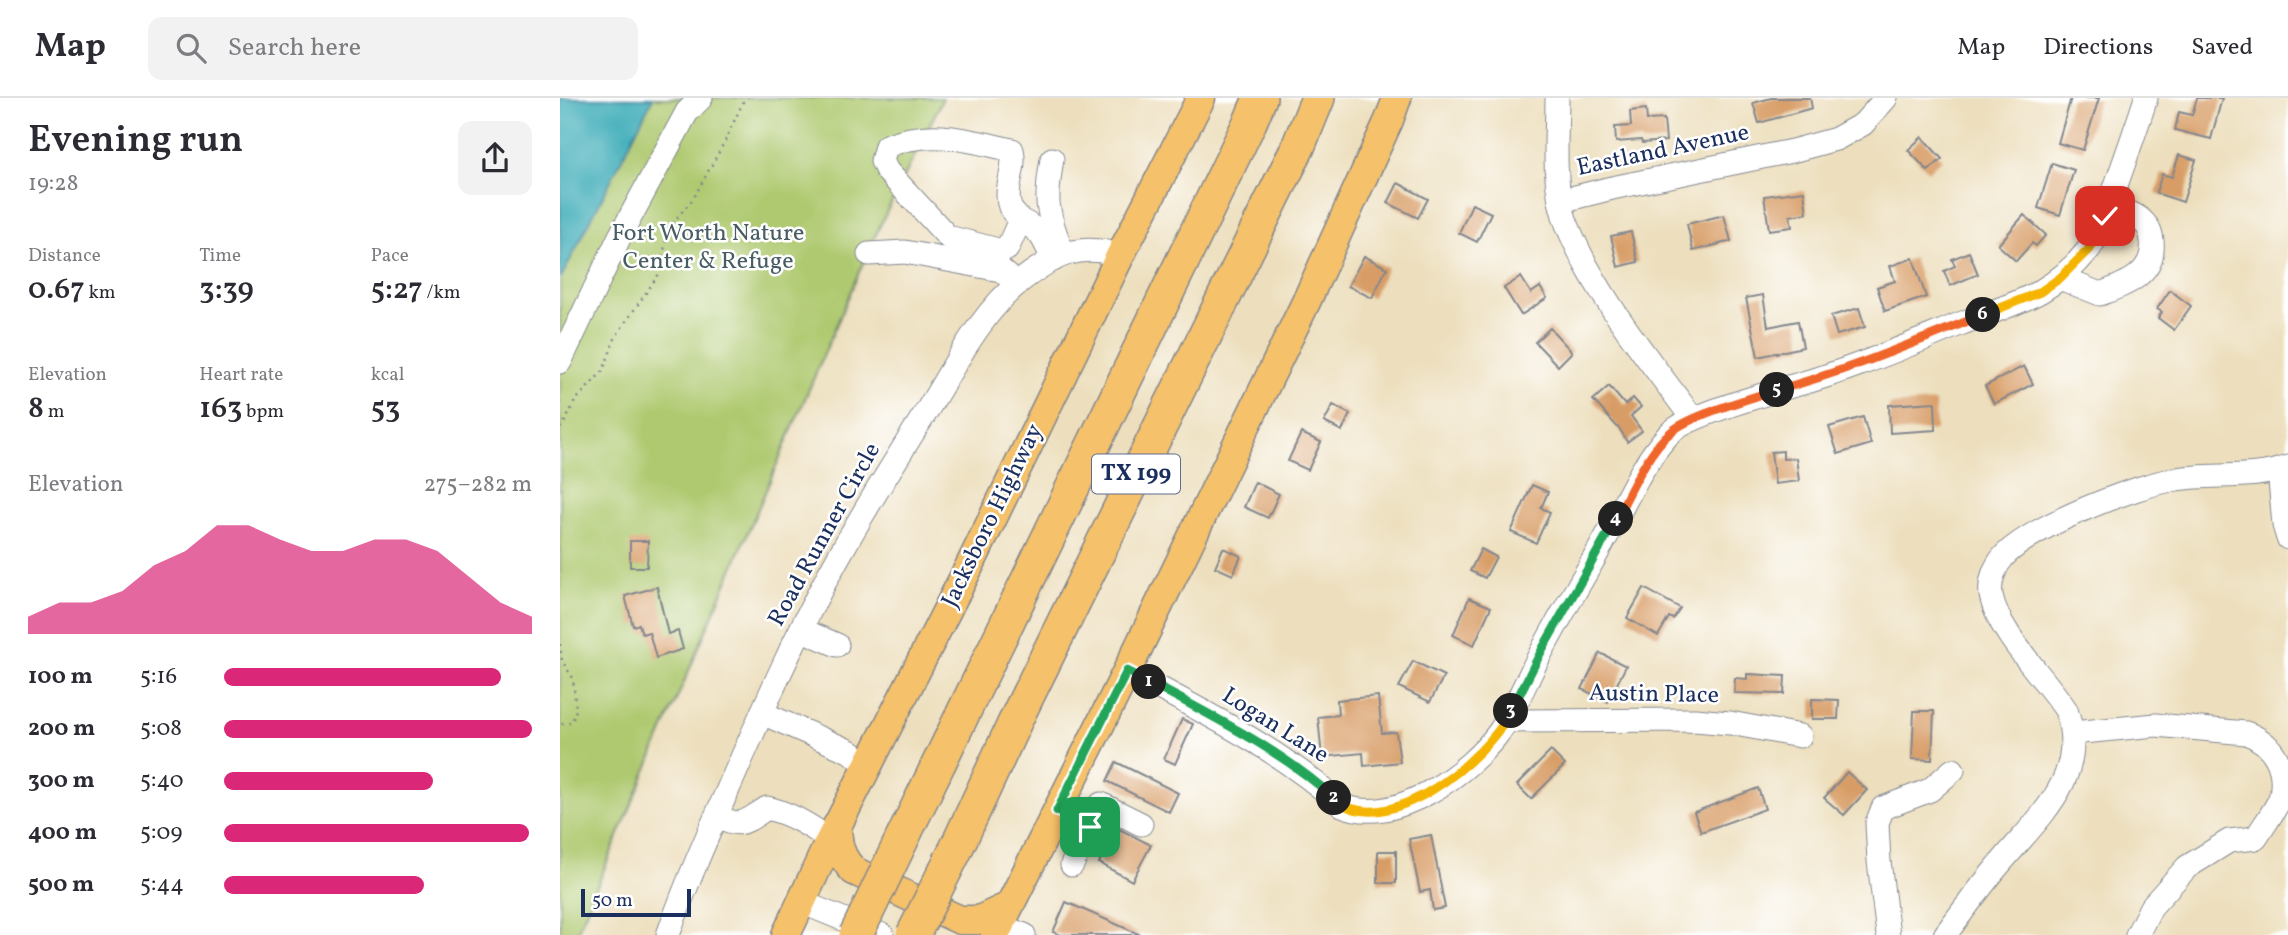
<!DOCTYPE html>
<html lang="en">
<head>
<meta charset="utf-8">
<style>
  :root { --surface:#fff; --page:#f2f2f3; --text:#2b2b33; --muted:#7c7c81; --line:#e1e1e2; --accent:#db2777 }
  body { margin:0; font-family:Vollkorn,serif; background:var(--page); color:var(--text); height:100vh; display:flex; flex-direction:column; font-size:26px; white-space:nowrap }
  * { box-sizing:border-box; margin:0 }
  p { font-size:23px; color:var(--muted) }
  .icon { flex:none; width:38px; height:38px; fill:none; stroke:currentColor; stroke-width:2; stroke-linecap:round; stroke-linejoin:round }
  .map { position:relative; flex:1; overflow:hidden }
  .sheet { display:flex; flex-direction:column; background:var(--surface); width:560px }
  .sheet>* { flex:none }
  .scale { position:absolute; left:21px; bottom:18px; width:110px; box-sizing:border-box; padding-left:7px; border:4px solid #1b2f5e; border-top:0; font-size:19px; line-height:24px; white-space:nowrap; color:#1b2f5e; -webkit-text-stroke:5px #fff; paint-order:stroke }
  .pin { position:absolute; display:grid; place-items:center; width:60px; height:60px; color:#fff; margin:-30px; border-radius:14px; box-shadow:0 4px 10px #0006 }
  .km { position:absolute; width:35px; height:35px; margin:-18px; border-radius:50%; background:#222; color:#fff; font-size:19px; line-height:35px; text-align:center }
  .round { display:grid; place-items:center; flex:none; width:74px; height:74px; border-radius:14px; background:var(--page) }
  .head { display:flex; align-items:center; justify-content:space-between; height:119px; padding:0 28px }
  h1 { font-size:38px; font-weight:600; line-height:52px }
  .stats { display:grid; grid-template-columns:repeat(3,1fr); gap:10px; height:119px; padding:7px 28px }
  .stats div { display:grid; align-content:center }
  .stats b { font-size:30px; font-weight:600 }
  .stats small { font-size:19px; font-weight:400 }
  .stats p { font-size:19px }
  .chart { height:196px; padding:14px 28px }
  .chart p { display:flex; justify-content:space-between }
  .chart svg { width:100%; height:126px; margin-top:7px; fill:var(--accent); opacity:.7 }
  ul { padding:0 28px; list-style:none; font-size:23px }
  li { display:grid; grid-template-columns:112px 84px 1fr; align-items:center; height:52px }
  li i { height:18px; border-radius:9px; background:var(--accent) }
  header { display:flex; align-items:center; gap:42px; box-sizing:border-box; height:98px; padding:0 35px; background:var(--surface); border-bottom:2px solid var(--line) }
  header strong { font-size:33px }
  nav { display:flex; gap:38px; margin-inline-start:auto; font-size:24px }
  .search { width:490px; height:63px; background:var(--page); display:flex; align-items:center; gap:18px; box-sizing:border-box; padding:0 24px; border-radius:14px; color:var(--muted); font-size:26px }
  main { display:flex; flex:1; min-height:0 }
  .map>svg:first-child { display:block }
  .green { fill:#afc96f; stroke:#657c66; stroke-width:2 }
  .water { fill:#3babb7; stroke:#2b6d8a; stroke-width:2 }
  .building { fill:#d89d66 }
  .lines { fill:none; stroke-linecap:round; stroke-linejoin:round }
  .minor-casing { stroke:#84878e; stroke-width:25 }
  .major-casing { stroke:#84878e; stroke-width:31 }
  .highway-casing { stroke:#84878e; stroke-width:36 }
  .path { stroke:#84878e; stroke-width:2.5; stroke-dasharray:2 5; stroke-linecap:butt }
  .minor { stroke:#fff; stroke-width:23 }
  .major { stroke:#f5c16b; stroke-width:28 }
  .highway { stroke:#f5c16b; stroke-width:33 }
  .highway-bridge-casing { stroke:#84878e; stroke-width:36; stroke-linecap:butt }
  .highway-bridge { stroke:#f5c16b; stroke-width:33 }
  .split-1-casing { stroke:#fff; stroke-width:14 }
  .split-2-casing { stroke:#fff; stroke-width:14 }
  .split-3-casing { stroke:#fff; stroke-width:14 }
  .split-4-casing { stroke:#fff; stroke-width:14 }
  .split-5-casing { stroke:#fff; stroke-width:14 }
  .split-6-casing { stroke:#fff; stroke-width:14 }
  .split-7-casing { stroke:#fff; stroke-width:14 }
  .split-1 { stroke:#22a559; stroke-width:9 }
  .split-2 { stroke:#22a559; stroke-width:9 }
  .split-3 { stroke:#f5b400; stroke-width:9 }
  .split-4 { stroke:#22a559; stroke-width:9 }
  .split-5 { stroke:#f0652b; stroke-width:9 }
  .split-6 { stroke:#f0652b; stroke-width:9 }
  .split-7 { stroke:#f5b400; stroke-width:9 }
  .labels { text-anchor:middle; dominant-baseline:central; stroke-width:5; stroke-linejoin:round; paint-order:stroke }
  .shield { fill:#fff; stroke:#5f6d8e; stroke-width:2 }
  .shield-label { font-size:23px; font-weight:bold; fill:#1b2f5e }
  .street-label { font-size:24px; fill:#1b2f5e; stroke:#fff }
  .park-label { font-size:24px; fill:#475d63; stroke:#fff }
</style>
</head>
<body>
<header>
<strong>Map</strong>
<div class="search"><svg class="icon" aria-label="search" viewBox="0 0 24 24"><circle cx="10" cy="10" r="6"/><path d="M15 15l6 6"/></svg>Search here</div>
<nav><a>Map</a><a>Directions</a><a>Saved</a></nav>
</header>
<main>
<section class="sheet">
<div class="head"><div><h1>Evening run</h1><p>19:28</p></div><a class="round"><svg class="icon" aria-label="share" viewBox="0 0 24 24"><path d="M12 15V3M7 8l5-5 5 5M5 13v7h14v-7"/></svg></a></div>
<div class="stats">
<div><p>Distance</p><b>0.67<small> km</small></b></div>
<div><p>Time</p><b>3:39</b></div>
<div><p>Pace</p><b>5:27<small> /km</small></b></div>
</div>
<div class="stats">
<div><p>Elevation</p><b>8<small> m</small></b></div>
<div><p>Heart rate</p><b>163<small> bpm</small></b></div>
<div><p>kcal</p><b>53</b></div>
</div>
<div class="chart"><p><span>Elevation</span>275–282 m</p>
<svg viewBox="0 0 160 44" preserveAspectRatio="none"><path d="M0 44V38L10 33L20 33L30 29L40 20L50 15L60 6L70 6L80 11L90 15L100 15L110 11L120 11L130 15L140 24L150 33L160 38V44z"/></svg>
</div>
<ul>
<li><b>100 m</b>5:16<i style="width:90%"></i></li>
<li><b>200 m</b>5:08<i style="width:100%"></i></li>
<li><b>300 m</b>5:40<i style="width:68%"></i></li>
<li><b>400 m</b>5:09<i style="width:99%"></i></li>
<li><b>500 m</b>5:44<i style="width:65%"></i></li>
</ul>
</section>
<div class="map">
<svg width="1728" height="837" viewBox="0 0 1728 837">
  <rect width="100%" height="100%" fill="#fff"/>
  <filter id="ink" filterUnits="userSpaceOnUse"><feTurbulence type="fractalNoise" baseFrequency=".0143" numOctaves="2"/><feDisplacementMap in="SourceGraphic" scale="14" xChannelSelector="R" yChannelSelector="G"/><feConvolveMatrix kernelMatrix="1 2 1 2 8 2 1 2 1" color-interpolation-filters="sRGB"/></filter>
  <filter id="wash" filterUnits="userSpaceOnUse"><feTurbulence type="fractalNoise" baseFrequency=".00686" numOctaves="4" result="noise"/><feDisplacementMap in="SourceGraphic" scale="28" xChannelSelector="R" yChannelSelector="G"/><feGaussianBlur stdDeviation="1.57" result="paint"/><feColorMatrix in="noise" values="0 0 0 0 0 0 0 0 0 0 0 0 0 0 0 0 0 1.4 0 .05"/><feComposite in="paint" operator="in"/></filter>
  <g filter="url(#wash)">
    <rect width="100%" height="100%" fill="#eddfbd"/>
    <polygon class="green" points="0,0 383,0 311,146 16,837 0,837"/>
    <polygon class="water" points="0,0 93,0 0,182"/>
    <g id="blocks">
      <g class="building">
        <polygon points="1211,0 1250,0 1252,10 1199,25 1193,5"/>
        <polygon points="1511,0 1539,0 1523,52 1498,45"/>
        <polygon points="1637,0 1662,0 1651,41 1615,32 1619,14 1632,17"/>
        <polygon points="1086,11 1087,22 1104,21 1106,43 1082,45 1081,42 1056,44 1055,29 1071,28 1070,13"/>
        <polygon points="1362,39 1382,61 1368,73 1348,52"/>
        <polygon points="1619,57 1636,62 1623,104 1596,95 1602,76 1612,79"/>
        <polygon points="1492,65 1514,72 1500,117 1478,110"/>
        <polygon points="838,85 868,101 858,120 828,105"/>
        <polygon points="1244,93 1247,115 1230,118 1232,129 1209,132 1204,98"/>
        <polygon points="912,106 931,115 917,144 899,135"/>
        <polygon points="1164,117 1171,143 1133,153 1127,126"/>
        <polygon points="1464,117 1486,137 1476,148 1472,145 1456,163 1438,147"/>
        <polygon points="1071,134 1078,164 1058,169 1051,138"/>
        <polygon points="1409,154 1418,176 1390,188 1384,173 1395,168 1392,161"/>
        <polygon points="804,158 827,170 812,200 788,188"/>
        <polygon points="1353,160 1366,199 1325,213 1317,189 1335,183 1330,168"/>
        <polygon points="961,179 971,195 980,189 987,200 961,217 944,190"/>
        <polygon points="1610,192 1631,208 1614,232 1598,220 1602,214 1597,211"/>
        <polygon points="1203,197 1208,229 1238,223 1243,249 1198,259 1186,200"/>
        <polygon points="1299,210 1305,229 1277,237 1271,218"/>
        <polygon points="990,230 1012,254 998,268 975,244"/>
        <polygon points="1464,268 1473,286 1434,306 1425,288"/>
        <polygon points="1049,288 1065,307 1073,300 1081,309 1071,318 1082,333 1067,344 1061,333 1033,302"/>
        <polygon points="1375,304 1376,332 1330,335 1329,307"/>
        <polygon points="773,307 790,316 782,333 764,324"/>
        <polygon points="1303,319 1311,346 1278,356 1269,329"/>
        <polygon points="741,335 761,344 748,372 728,363"/>
        <polygon points="1223,353 1223,361 1236,360 1239,383 1215,386 1211,354"/>
        <polygon points="695,384 719,396 708,420 684,409"/>
        <polygon points="972,387 988,394 981,410 990,414 976,445 951,434"/>
        <polygon points="70,443 88,443 87,469 70,469"/>
        <polygon points="663,450 681,458 673,477 655,469"/>
        <polygon points="921,451 936,459 925,480 910,473"/>
        <polygon points="97,489 108,536 118,533 123,551 96,560 89,534 82,536 79,526 73,528 65,498"/>
        <polygon points="1084,490 1120,510 1113,521 1109,519 1098,538 1067,520"/>
        <polygon points="909,500 931,509 914,547 893,537"/>
        <polygon points="1040,555 1066,568 1048,604 1022,591"/>
        <polygon points="853,563 884,578 870,604 839,589"/>
        <polygon points="1187,576 1225,578 1224,596 1174,595 1175,580 1187,581"/>
        <polygon points="818,598 822,635 836,634 840,664 804,668 803,655 762,659 758,619 778,617 777,602"/>
        <polygon points="1252,601 1279,602 1278,621 1252,621"/>
        <polygon points="1354,613 1374,613 1372,662 1352,661"/>
        <polygon points="622,621 633,626 615,666 604,661"/>
        <polygon points="991,653 1005,667 971,701 957,687"/>
        <polygon points="556,664 618,695 609,714 547,683"/>
        <polygon points="1287,674 1307,692 1284,717 1264,700"/>
        <polygon points="1198,690 1205,711 1141,734 1134,714"/>
        <polygon points="557,730 591,747 572,783 539,765"/>
        <polygon points="871,737 885,810 873,812 870,792 860,794 849,741"/>
        <rect x="818" y="753" width="18" height="32"/>
        <polygon points="506,804 581,837 501,837 493,834"/>
      </g>
    </g>
  </g>
  <g filter="url(#ink)">
    <use href="#blocks" fill-opacity="0" stroke="#84878e" stroke-width="2"/>
    <g class="lines">
      <g class="minor-casing">
        <g id="minor">
          <path d="M997 0C997 38 992 80 1004 118 1009 134 1018 151 1026 167 1056 222 1096 271 1133 321"/>
          <path d="M492 61C485 103 486 111 501 151"/>
          <polyline points="1000,103 1052,90 1232,53 1276,41 1303,26 1326,0"/>
          <path d="M460 122C457 118 451 113 450 109 443 91 457 71 452 52 407 42 371 30 326 48L322 63 327 73 388 139 442 153 447 151 460 122C481 132 484 141 493 162"/>
          <polyline points="309,156 345,154 441,172 457,186"/>
          <path d="M1500 180 1540 196C1565 187 1596 176 1592 143 1591 133 1588 127 1579 120 1571 114 1558 111 1549 107"/>
          <polyline points="0,264 60,138 127,14 141,0"/>
          <polyline points="1719,372 1724,427 1728,440"/>
          <polyline points="242,532 277,547"/>
          <path d="M567 573C642 613 718 650 782 707 835 730 910 674 940 633 957 608 968 578 983 551 1006 508 1031 467 1054 425 1070 394 1085 362 1109 336 1126 318 1205 296 1232 288 1289 273 1346 248 1400 226 1427 215 1456 207 1481 193 1498 183 1516 167 1529 151 1541 135 1547 112 1554 93 1565 62 1576 31 1586 0"/>
          <polyline points="202,615 289,653 308,667"/>
          <polyline points="946,623 1135,622 1170,625 1240,638"/>
          <path d="M1512 635 1596 627 1686 635C1714 645 1728 671 1720 701 1714 714 1704 727 1696 740L1669 743 1627 769 1591 809 1577 837"/>
          <path d="M157 717C181 732 186 723 207 710 230 715 251 728 270 742"/>
          <polyline points="512,767 541,706 581,726"/>
          <polyline points="241,804 322,837"/>
          <polyline points="440,828 464,837"/>
          <path d="M108 837C127 783 150 732 173 680 203 612 233 543 268 478 298 422 332 368 366 314 394 269 420 215 462 182 494 157 521 144 560 158"/>
          <polyline points="1328,837 1319,763 1317,725 1323,710 1370,692 1393,672"/>
          <path d="M1385 837C1404 811 1423 785 1444 761 1482 716 1529 676 1506 612 1484 579 1438 535 1431 497 1429 483 1435 468 1444 458 1473 428 1575 387 1617 381 1653 375 1693 382 1728 369"/>
        </g>
      </g>
      <g class="major-casing">
        <g id="major">
          <path d="M277 728C278 748 280 759 294 773L400 822H419L449 808"/>
          <polyline points="226,837 270,742 410,467 560,158 641,0"/>
          <polyline points="435,837 567,573 746,204 829,22 837,0"/>
        </g>
      </g>
      <g class="highway-casing">
        <g id="highway">
          <polyline points="345,735 690,24 700,0"/>
          <polyline points="395,753 460,613 738,49 758,0"/>
        </g>
      </g>
      <g class="path">
        <polyline points="0,330 6,322 15,303 43,273 56,238 99,176 109,129 133,101 165,43 183,4 188,0"/>
        <polyline points="0,546 2,563 13,580 16,612 12,624 3,625 0,629"/>
      </g>
      <use href="#minor" class="minor"/>
      <use href="#major" class="major"/>
      <use href="#highway" class="highway"/>
      <g class="highway-bridge-casing">
        <g id="highway-bridge">
          <polyline points="296,837 345,735"/>
          <polyline points="353,837 395,753"/>
        </g>
      </g>
      <use href="#highway-bridge" class="highway-bridge"/>
    </g>
  </g>
  <g class="lines" filter="url(#ink)">
    <g class="split-1-casing">
      <polyline id="split-1" points="530,729 497,713 567,573 589,584"/>
    </g>
    <g class="split-2-casing">
      <path id="split-2" d="M589 584C653 619 720 651 774 700"/>
    </g>
    <g class="split-3-casing">
      <path id="split-3" d="M774 700C826 746 927 660 951 613"/>
    </g>
    <g class="split-4-casing">
      <polyline id="split-4" points="951,613 983,550 1056,421"/>
    </g>
    <g class="split-5-casing">
      <path id="split-5" d="M1056 421C1069 396 1089 351 1111 334 1129 318 1193 299 1217 292"/>
    </g>
    <g class="split-6-casing">
      <path id="split-6" d="M1217 292C1288 273 1355 244 1423 217"/>
    </g>
    <g class="split-7-casing">
      <polyline id="split-7" points="1423,217 1480,194 1500,180 1530,150 1545,118"/>
    </g>
    <use href="#split-1" class="split-1"/>
    <use href="#split-2" class="split-2"/>
    <use href="#split-3" class="split-3"/>
    <use href="#split-4" class="split-4"/>
    <use href="#split-5" class="split-5"/>
    <use href="#split-6" class="split-6"/>
    <use href="#split-7" class="split-7"/>
  </g>
  <g class="labels">
    <rect class="shield" x="532" y="356.5" width="88" height="39" rx="5"/>
    <g class="shield-label">
      <text x="576" y="376">TX 199</text>
    </g>
    <g class="street-label">
      <text transform="translate(1103 53) rotate(-12)">Eastland Avenue</text>
      <text transform="translate(433 418) rotate(-64)">Jacksboro Highway</text>
      <text transform="translate(265 437) rotate(-61)">Road Runner Circle</text>
      <text transform="translate(1094 597) rotate(1)">Austin Place</text>
      <text transform="translate(715 628) rotate(32)">Logan Lane</text>
    </g>
    <g class="park-label">
      <text x="148" y="136">Fort Worth Nature<tspan x="148" dy="28">Center &amp; Refuge</tspan></text>
    </g>
  </g>
</svg>
<div class="scale">50 m</div>
<div class="pin" style="left:530px;top:729px;background:#1e9e55"><svg class="icon" aria-label="arrive" viewBox="0 0 24 24"><path d="M6 21V4h12l-3 4 3 4H6"/></svg></div>
<div class="pin" style="left:1545px;top:118px;background:#d93025"><svg class="icon" aria-label="check" viewBox="0 0 24 24"><path d="M5 12l5 5 9-10"/></svg></div>
<b class="km" style="left:589px;top:584px">1</b>
<b class="km" style="left:774px;top:700px">2</b>
<b class="km" style="left:951px;top:613px">3</b>
<b class="km" style="left:1056px;top:421px">4</b>
<b class="km" style="left:1217px;top:292px">5</b>
<b class="km" style="left:1423px;top:217px">6</b>
</div>
</main>
</body>
</html>
